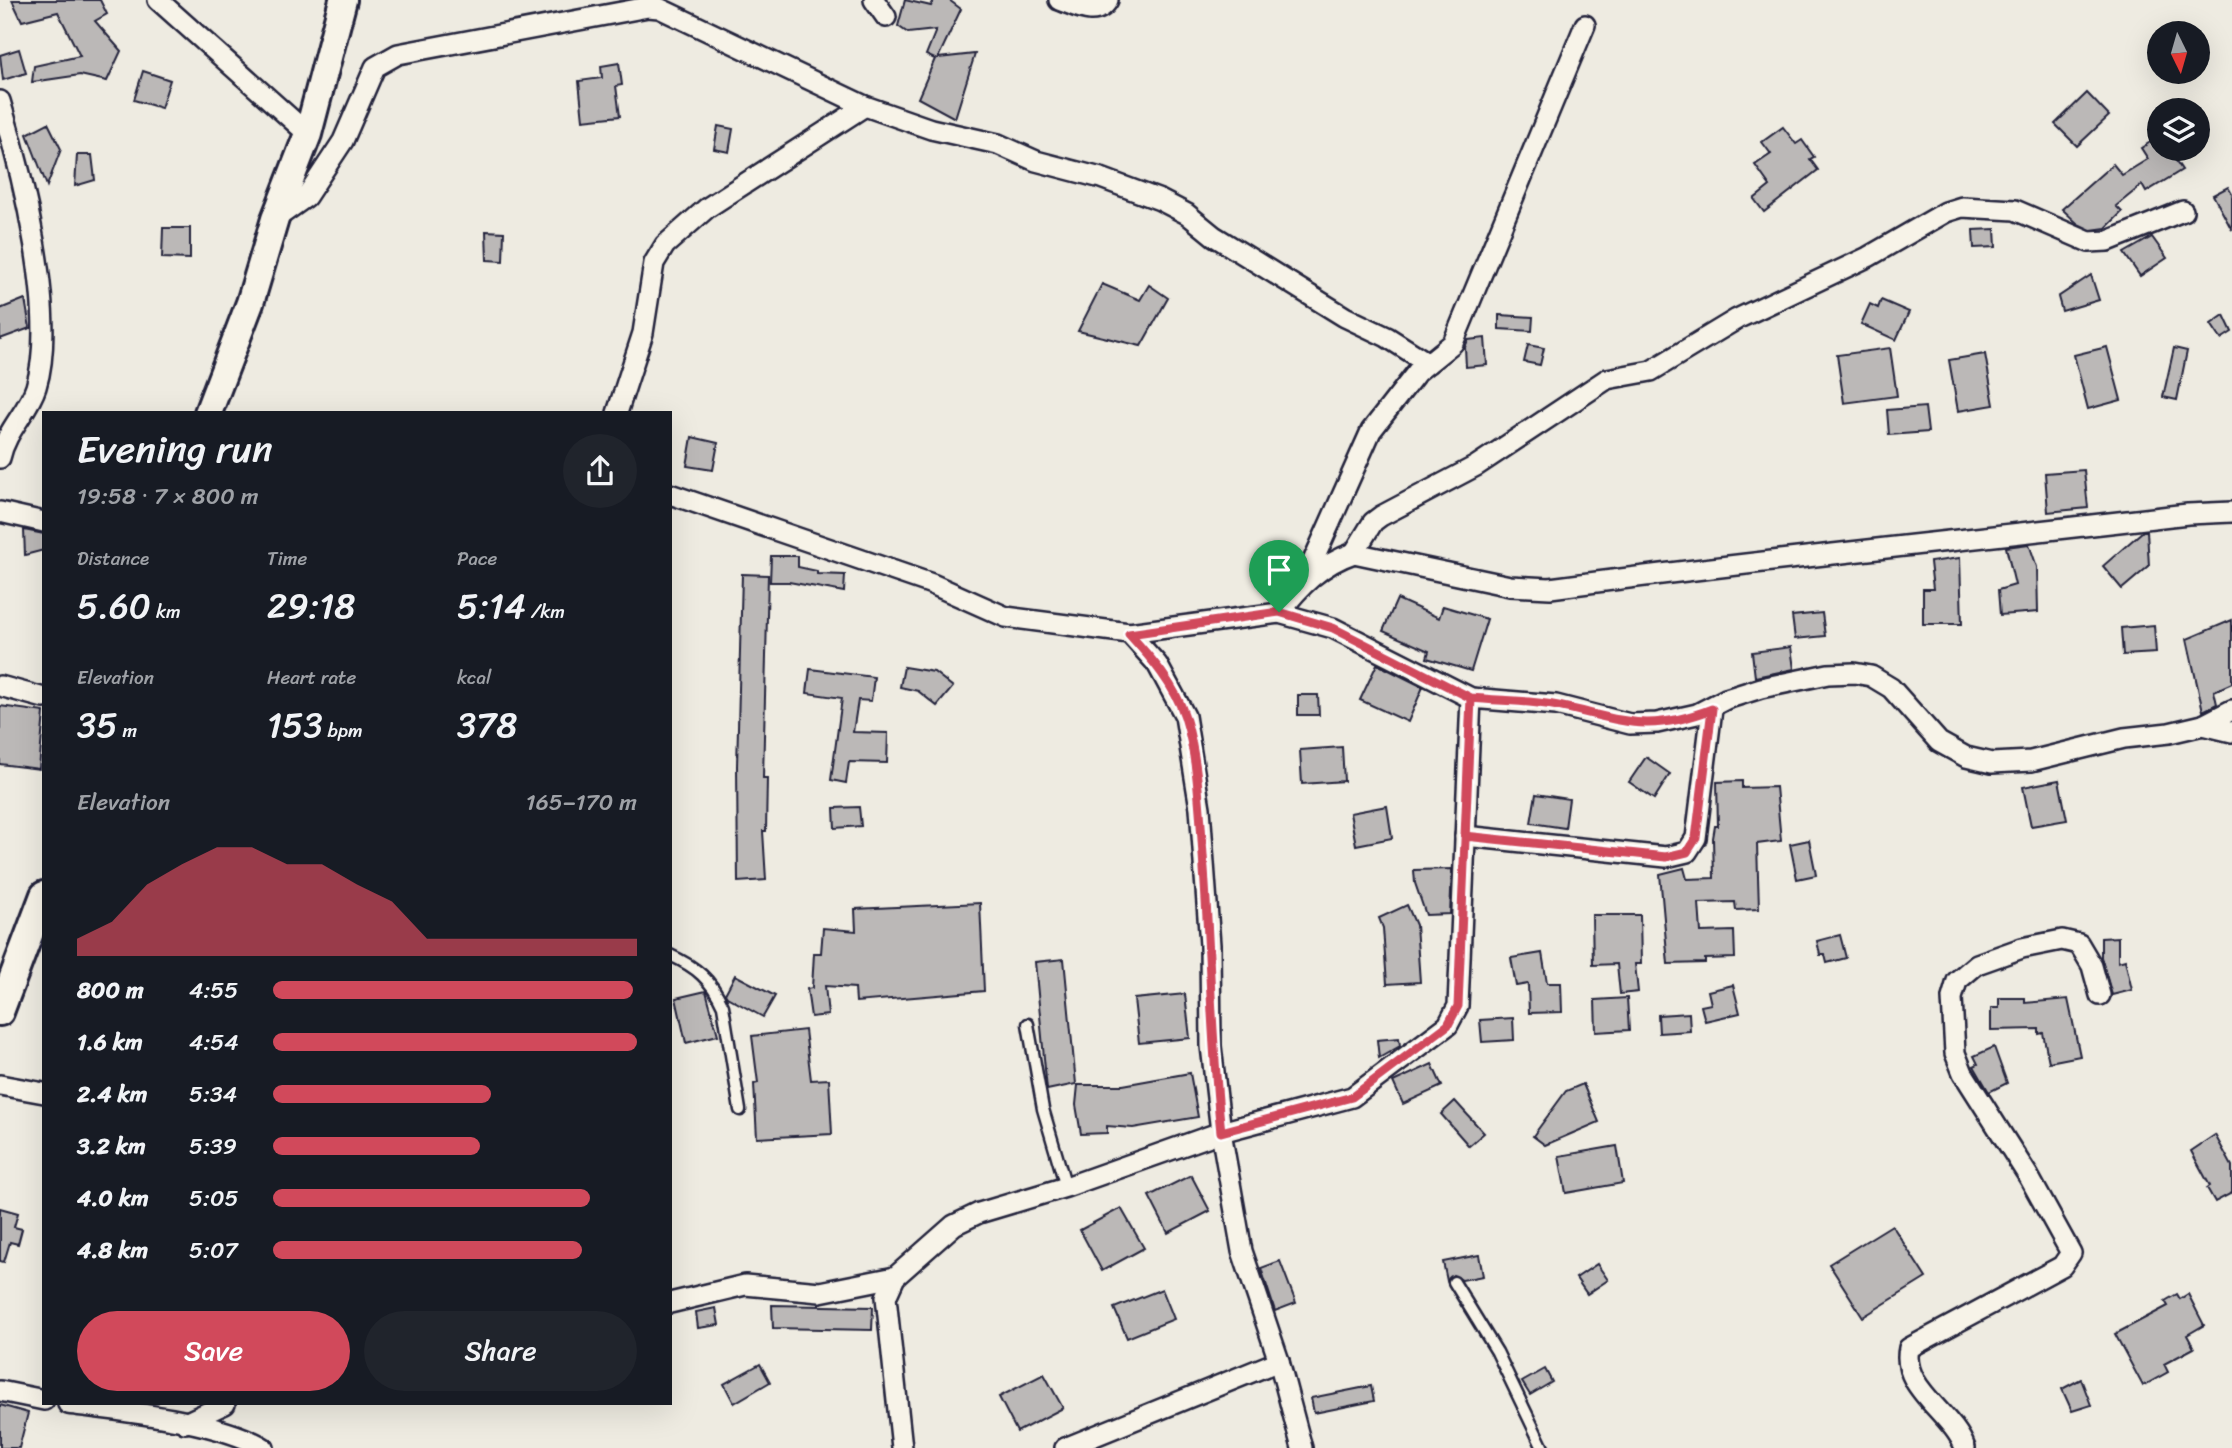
<!DOCTYPE html>
<html lang="en">
<head>
<meta charset="utf-8">
<style>
  :root { --surface:#171b24; --page:#20242c; --text:#f1f3f6; --muted:#9ea1a6; --accent:#d1495b }
  body { margin:0; font-family:Sriracha,sans-serif; background:var(--page); color:var(--text); height:100vh; display:flex; flex-direction:column; font-size:26px; white-space:nowrap }
  * { box-sizing:border-box; margin:0 }
  p { font-size:23px; color:var(--muted) }
  .icon { flex:none; width:38px; height:38px; fill:none; stroke:currentColor; stroke-width:2; stroke-linecap:round; stroke-linejoin:round }
  .map { position:relative; flex:1; overflow:hidden }
  .details { position:absolute; left:42px; top:411px; width:630px; height:994px; display:flex; flex-direction:column; background:var(--surface); border-radius:0px; box-shadow:0 7px 28px #0002 }
  .details>* { flex:none }
  .needle { width:46px; rotate:175deg }
  .controls { position:absolute; left:2147px; top:21px; display:grid; gap:14px }
  .controls a { display:grid; place-items:center; width:63px; height:63px; border-radius:50%; background:var(--surface); box-shadow:0 7px 28px #0002; font-size:35px }
  .pin { position:absolute; display:grid; place-items:center; width:60px; height:60px; color:#fff; margin:-72px -30px; border-radius:50% 50% 50% 0; rotate:-45deg; box-shadow:0 0 7px #0007 }
  .pin .icon { rotate:45deg }
  .round { display:grid; place-items:center; flex:none; width:74px; height:74px; border-radius:37px; background:var(--page) }
  .overview { display:flex; align-items:center; justify-content:space-between; height:119px; padding:0 35px }
  h1 { font-size:38px; font-weight:600; line-height:52px }
  .stats { display:grid; grid-template-columns:repeat(3,1fr); gap:10px; height:119px; padding:7px 35px }
  .stats div { display:grid; align-content:center }
  .stats b { font-size:35px; font-weight:600 }
  .stats small { font-size:19px; font-weight:400 }
  .stats p { font-size:19px }
  .chart { height:196px; padding:14px 35px }
  .chart p { display:flex; justify-content:space-between }
  .chart svg { width:100%; height:126px; margin-top:7px; fill:var(--accent); opacity:.7 }
  .button { display:flex; gap:14px; margin-top:auto; padding:14px 35px }
  .button a { flex:1; height:80px; border-radius:42px; background:var(--accent); color:#fff; font-size:28px; font-weight:600; line-height:80px; text-align:center }
  .button a+a { background:var(--page); color:var(--text) }
  ul { padding:0 35px; list-style:none; font-size:23px }
  li { display:grid; grid-template-columns:112px 84px 1fr; align-items:center; height:52px }
  li i { height:18px; border-radius:9px; background:var(--accent) }
  .map>svg:first-child { display:block }
  .building { fill:#bbb8b7; stroke:#22223b; stroke-width:2 }
  .lines { fill:none; stroke-linecap:round; stroke-linejoin:round }
  .service-casing { stroke:#22223b; stroke-width:15 }
  .minor-casing { stroke:#22223b; stroke-width:24 }
  .secondary-casing { stroke:#22223b; stroke-width:32 }
  .service { stroke:#f7f3e8; stroke-width:10 }
  .minor { stroke:#f7f3e8; stroke-width:19 }
  .secondary { stroke:#f7f3e8; stroke-width:26 }
  .route-casing { stroke:#fff; stroke-width:14 }
  .route { stroke:#d1495b; stroke-width:9 }
</style>
</head>
<body>
<div class="map">
<svg width="2232" height="1448" viewBox="0 0 2232 1448">
  <rect width="100%" height="100%" fill="#eeebe1"/>
  <filter id="ink" filterUnits="userSpaceOnUse"><feTurbulence type="fractalNoise" baseFrequency=".0143" numOctaves="2"/><feDisplacementMap in="SourceGraphic" scale="14" xChannelSelector="R" yChannelSelector="G"/><feConvolveMatrix kernelMatrix="1 2 1 2 8 2 1 2 1" color-interpolation-filters="sRGB"/></filter>
  <g filter="url(#ink)">
    <g class="building">
      <polygon points="12,0 100,0 107,14 95,21 121,51 107,81 80,75 32,82 34,66 80,56 58,12 22,21"/>
      <polygon points="905,0 931,6 934,0 949,0 961,9 938,58 975,54 955,118 918,98 935,59 926,55 936,30 908,33 898,26"/>
      <polygon points="19,49 26,73 3,80 0,55"/>
      <polygon points="619,63 622,85 616,86 620,116 583,120 579,81 602,78 601,66"/>
      <polygon points="143,71 170,80 161,108 134,100"/>
      <polygon points="2087,93 2109,116 2077,146 2055,124"/>
      <polygon points="48,123 61,149 47,186 27,134"/>
      <polygon points="718,126 733,129 729,152 714,149"/>
      <polygon points="1783,127 1796,144 1802,140 1814,157 1810,159 1818,170 1764,212 1754,199 1770,186 1755,165 1771,154 1762,142"/>
      <polygon points="2160,136 2160,149 2168,149 2182,170 2146,192 2142,185 2116,206 2122,212 2106,228 2091,230 2078,224 2062,209 2113,164 2122,175 2148,159 2141,148"/>
      <polygon points="77,155 92,155 95,180 75,186"/>
      <polygon points="2228,187 2232,194 2232,230 2213,195"/>
      <polygon points="163,228 190,228 190,259 162,258"/>
      <polygon points="1995,229 1996,247 1974,248 1973,230"/>
      <polygon points="486,231 504,232 503,261 487,260"/>
      <polygon points="2152,237 2167,258 2140,276 2124,253"/>
      <polygon points="2091,275 2099,300 2062,311 2058,297"/>
      <polygon points="1102,284 1140,300 1149,285 1168,298 1141,346 1078,331"/>
      <polygon points="25,299 30,328 0,339 0,309"/>
      <polygon points="1881,300 1909,312 1896,340 1861,324 1870,304 1878,308"/>
      <polygon points="1499,315 1533,317 1532,331 1499,329"/>
      <polygon points="2224,315 2232,332 2221,339 2211,324"/>
      <polygon points="1485,338 1487,365 1466,367 1465,347 1468,340"/>
      <polygon points="1528,345 1544,348 1540,365 1524,362"/>
      <polygon points="2107,347 2121,400 2088,409 2074,355"/>
      <polygon points="1890,348 1897,396 1844,403 1837,355"/>
      <polygon points="2174,348 2187,351 2177,400 2163,397"/>
      <polygon points="1985,354 1994,405 1958,411 1949,360"/>
      <polygon points="1925,407 1928,432 1889,435 1887,410"/>
      <polygon points="692,437 718,443 713,470 687,466"/>
      <polygon points="2084,470 2088,508 2048,512 2045,473"/>
      <polygon points="24,530 44,534 44,550 25,555"/>
      <polygon points="2143,531 2147,531 2149,566 2122,589 2103,566"/>
      <polygon points="2029,544 2037,567 2038,612 2000,615 1998,590 2015,585 2006,547"/>
      <polygon points="771,556 798,556 798,567 817,571 817,574 845,575 844,592 789,582 770,582"/>
      <polygon points="1960,558 1962,624 1923,624 1923,589 1933,589 1930,562"/>
      <polygon points="742,574 768,575 763,778 767,778 766,831 763,831 766,880 738,882 737,766"/>
      <polygon points="1397,599 1439,618 1443,606 1487,619 1471,671 1427,658 1429,651 1383,631"/>
      <polygon points="1822,613 1825,636 1795,639 1792,616"/>
      <polygon points="2232,620 2232,683 2214,691 2217,704 2203,711 2187,639"/>
      <polygon points="2154,625 2156,653 2123,655 2121,628"/>
      <polygon points="1791,647 1794,669 1755,677 1752,652"/>
      <polygon points="1377,664 1423,687 1408,722 1360,700"/>
      <polygon points="904,667 934,672 953,687 937,706 918,691 900,687"/>
      <polygon points="810,669 874,677 871,701 858,700 853,732 888,733 887,763 849,762 846,783 831,780 842,698 807,693"/>
      <polygon points="1298,695 1318,695 1319,715 1298,715"/>
      <polygon points="0,706 44,712 39,769 0,764"/>
      <polygon points="1342,747 1344,781 1302,784 1300,750"/>
      <polygon points="1646,757 1670,774 1654,799 1629,782"/>
      <polygon points="2059,780 2067,820 2031,826 2023,787"/>
      <polygon points="1742,781 1742,788 1776,787 1781,841 1757,844 1759,909 1736,910 1735,902 1699,903 1701,932 1734,931 1735,958 1705,959 1705,963 1668,964 1660,874 1684,868 1687,879 1714,878 1713,838 1715,826 1718,826 1717,782"/>
      <polygon points="1536,794 1569,799 1565,828 1531,823"/>
      <polygon points="1387,806 1392,838 1356,845 1350,813"/>
      <polygon points="859,807 861,826 835,828 834,808"/>
      <polygon points="1809,840 1816,875 1797,879 1790,844"/>
      <polygon points="1452,869 1450,914 1426,915 1415,883 1414,870"/>
      <polygon points="980,903 984,991 856,1002 855,988 825,986 828,1015 811,1017 807,989 812,988 814,953 821,953 823,928 856,931 855,909"/>
      <polygon points="1407,905 1416,925 1420,982 1387,984 1383,928 1379,918"/>
      <polygon points="1592,915 1640,915 1641,964 1635,964 1638,992 1620,994 1617,964 1593,965"/>
      <polygon points="1840,935 1846,958 1827,963 1825,955 1820,955 1817,941"/>
      <polygon points="2118,937 2118,962 2125,960 2132,990 2112,995 2101,957 2101,938"/>
      <polygon points="1542,953 1547,983 1561,983 1562,1012 1529,1013 1528,984 1516,986 1511,958"/>
      <polygon points="1064,959 1076,1084 1047,1090 1035,962"/>
      <polygon points="735,975 775,996 763,1017 727,997 725,994"/>
      <polygon points="1733,985 1740,1013 1705,1021 1701,1006 1711,1004 1708,991"/>
      <polygon points="706,991 718,1035 686,1043 676,998"/>
      <polygon points="1185,994 1190,1038 1139,1043 1134,999"/>
      <polygon points="1627,998 1629,1030 1596,1032 1595,1000"/>
      <polygon points="1999,998 2025,998 2025,1003 2068,999 2080,1056 2049,1062 2043,1033 2039,1034 2039,1029 1991,1030 1991,1008 1999,1008"/>
      <polygon points="1689,1013 1690,1031 1659,1033 1658,1015"/>
      <polygon points="1513,1018 1514,1040 1482,1042 1480,1020"/>
      <polygon points="805,1030 811,1080 829,1079 832,1134 757,1138 754,1084 758,1083 752,1036"/>
      <polygon points="1399,1038 1400,1046 1379,1058 1377,1040"/>
      <polygon points="1994,1047 2007,1083 1989,1092 1974,1066 1978,1064 1974,1056"/>
      <polygon points="1432,1064 1442,1086 1403,1104 1393,1082"/>
      <polygon points="1190,1073 1198,1117 1133,1128 1107,1126 1107,1133 1081,1134 1076,1105 1078,1085 1123,1085"/>
      <polygon points="1583,1084 1599,1122 1545,1145 1533,1136 1566,1091"/>
      <polygon points="1455,1101 1484,1133 1469,1146 1441,1114"/>
      <polygon points="2215,1135 2232,1166 2232,1193 2215,1202 2207,1188 2210,1186 2191,1151"/>
      <polygon points="1617,1146 1623,1183 1566,1193 1559,1156"/>
      <polygon points="1191,1175 1210,1211 1168,1233 1149,1196"/>
      <polygon points="0,1208 18,1213 14,1227 22,1229 18,1244 10,1242 4,1262 0,1261"/>
      <polygon points="1121,1208 1144,1248 1102,1271 1080,1230"/>
      <polygon points="1892,1225 1926,1278 1863,1317 1829,1264"/>
      <polygon points="1479,1255 1483,1276 1462,1280 1453,1275 1447,1281 1443,1262"/>
      <polygon points="1280,1261 1296,1303 1275,1311 1261,1268"/>
      <polygon points="1597,1264 1608,1280 1587,1294 1576,1278"/>
      <polygon points="1162,1289 1174,1319 1127,1338 1114,1308"/>
      <polygon points="2177,1294 2180,1299 2188,1294 2204,1325 2187,1335 2194,1348 2164,1364 2168,1372 2143,1386 2115,1334 2168,1306 2165,1301"/>
      <polygon points="772,1305 873,1307 872,1330 773,1328"/>
      <polygon points="716,1308 719,1325 698,1328 696,1312"/>
      <polygon points="760,1364 770,1382 734,1403 724,1384"/>
      <polygon points="1545,1369 1552,1382 1530,1395 1522,1382"/>
      <polygon points="1044,1374 1063,1408 1017,1432 999,1397"/>
      <polygon points="2081,1379 2091,1405 2072,1411 2062,1389"/>
      <polygon points="1371,1386 1374,1401 1314,1413 1311,1398"/>
      <polygon points="0,1405 28,1413 19,1448 0,1448"/>
    </g>
    <g class="lines">
      <g class="service-casing">
        <g id="service">
          <path d="M670 955C696 967 711 979 723 1006L740 1110"/>
          <polyline points="1028,1024 1043,1109 1066,1187"/>
          <polyline points="1454,1282 1497,1352 1543,1448"/>
        </g>
      </g>
      <g class="minor-casing">
        <g id="minor">
          <polyline points="158,0 308,134"/>
          <polyline points="874,0 886,17"/>
          <path d="M1059 0C1076 6 1097 19 1108 0"/>
          <path d="M0 101C22 172 58 316 36 387 28 412 6 430 0 458"/>
          <polyline points="275,219 306,197 343,141 375,67 398,54 648,7 659,8 865,106 931,129 998,144 1036,161 1101,178 1160,200 1187,214 1214,236 1345,317 1387,337 1428,363"/>
          <polyline points="617,413 643,333 654,263 665,245 707,208 865,106"/>
          <polyline points="670,494 932,584 1006,617 1129,633 1157,664 1185,716 1200,808 1210,945 1211,1046 1221,1132 1242,1251 1279,1361 1302,1448"/>
          <polyline points="0,512 44,522"/>
          <polyline points="1354,553 1373,522 1381,516 1476,466 1607,379 1651,371 1737,319 1868,257 1946,212 1962,207 2015,210 2089,242 2108,241 2183,211"/>
          <polyline points="1305,579 1371,431 1417,372 1453,343 1585,25"/>
          <path d="M1279 613C1300 586 1321 564 1354 553L1510 586 1550 588C1762 560 1975 539 2188 514L2232 512"/>
          <polyline points="1129,633 1279,613 1333,628 1471,698 1556,705 1630,724 1657,723 1697,714 1726,699 1761,688 1828,674 1854,673 1871,676 1891,688 1939,742 1966,757 1992,763 2031,761 2124,738 2169,733 2203,725 2232,710"/>
          <polyline points="0,686 44,698"/>
          <polyline points="2203,725 2232,732"/>
          <polyline points="1465,836 1666,857 1687,852 1696,838 1712,709"/>
          <polyline points="0,1085 44,1093"/>
          <polyline points="670,1303 745,1285 820,1292 895,1277"/>
          <polyline points="0,1391 44,1400"/>
          <path d="M68 1404C122 1411 220 1421 264 1448"/>
          <polyline points="185,1423 225,1404"/>
          <polyline points="902,1448 886,1297 895,1277 954,1225 979,1213 1066,1187 1221,1132 1352,1097 1448,1025 1458,1006 1471,698"/>
          <polyline points="1065,1448 1279,1361"/>
          <path d="M1965 1448C1953 1413 1900 1388 1909 1348L2062 1266 2071 1253 2029 1177 1963 1073 1955 1053 1952 998 1957 981 1977 964 2022 948 2062 940 2079 944 2092 966 2100 995"/>
        </g>
      </g>
      <g class="secondary-casing">
        <g id="secondary">
          <polyline points="208,413 250,303 275,219 308,134 343,0"/>
          <polyline points="0,1012 44,895"/>
        </g>
      </g>
      <use href="#service" class="service"/>
      <use href="#minor" class="minor"/>
      <use href="#secondary" class="secondary"/>
    </g>
  </g>
  <g class="lines" filter="url(#ink)">
    <g class="route-casing">
      <path id="route" d="M1279 612 1129 634C1151 658 1175 685 1185 717 1198 758 1200 812 1203 855 1210 947 1211 1040 1221 1132L1352 1097 1448 1025 1458 1006 1471 698C1499 701 1530 700 1558 706 1621 719 1645 735 1712 709L1696 838 1687 852 1666 857 1465 836 1471 698 1333 628 1279 612"/>
    </g>
    <use href="#route" class="route"/>
  </g>
</svg>
<div class="controls">
<a><svg class="needle" viewBox="-14 -14 28 28"><path d="M0-13l5 13h-10z" fill="#e53935"/><path d="M0 13l5-13h-10z" fill="#9ea1a6"/></svg></a>
<a><svg class="icon" aria-label="layers" viewBox="0 0 24 24"><path d="M12 4l9 5-9 5-9-5zM3 14l9 5 9-5"/></svg></a>
</div>
<div class="pin" style="left:1279px;top:612px;background:#1e9e55"><svg class="icon" aria-label="arrive" viewBox="0 0 24 24"><path d="M6 21V4h12l-3 4 3 4H6"/></svg></div>
<section class="details">
<div class="overview"><div><h1>Evening run</h1><p>19:58 · 7 × 800 m</p></div><a class="round"><svg class="icon" aria-label="share" viewBox="0 0 24 24"><path d="M12 15V3M7 8l5-5 5 5M5 13v7h14v-7"/></svg></a></div>
<div class="stats">
<div><p>Distance</p><b>5.60<small> km</small></b></div>
<div><p>Time</p><b>29:18</b></div>
<div><p>Pace</p><b>5:14<small> /km</small></b></div>
</div>
<div class="stats">
<div><p>Elevation</p><b>35<small> m</small></b></div>
<div><p>Heart rate</p><b>153<small> bpm</small></b></div>
<div><p>kcal</p><b>378</b></div>
</div>
<div class="chart"><p><span>Elevation</span>165–170 m</p>
<svg viewBox="0 0 160 44" preserveAspectRatio="none"><path d="M0 44V38L10 32L20 19L30 12L40 6L50 6L60 12L70 12L80 19L90 25L100 38L110 38L120 38L130 38L140 38L150 38L160 38V44z"/></svg>
</div>
<ul>
<li><b>800 m</b>4:55<i style="width:99%"></i></li>
<li><b>1.6 km</b>4:54<i style="width:100%"></i></li>
<li><b>2.4 km</b>5:34<i style="width:60%"></i></li>
<li><b>3.2 km</b>5:39<i style="width:57%"></i></li>
<li><b>4.0 km</b>5:05<i style="width:87%"></i></li>
<li><b>4.8 km</b>5:07<i style="width:85%"></i></li>
</ul>
<div class="button"><a>Save</a><a>Share</a></div>
</section>
</div>
</body>
</html>
